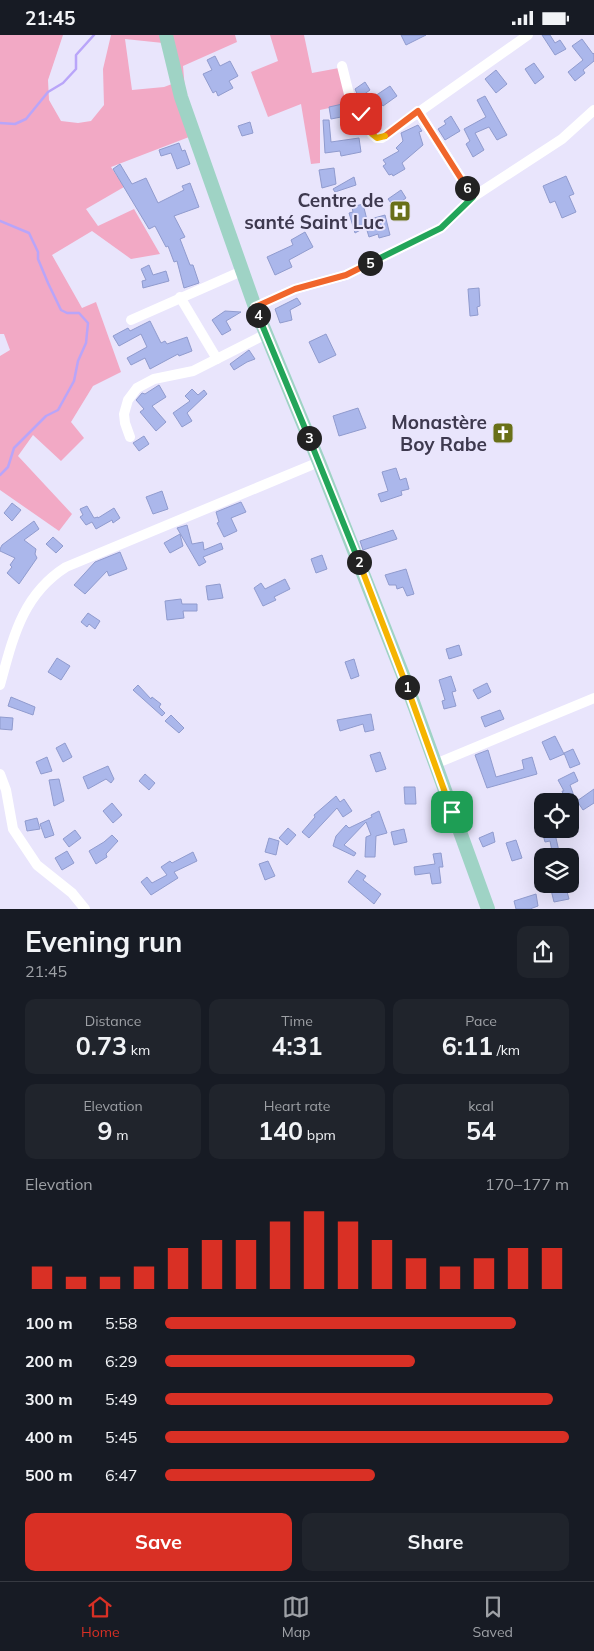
<!DOCTYPE html>
<html lang="en">
<head>
<meta charset="utf-8">
<style>
  :root { --surface:#171b24; --page:#20242c; --text:#f1f3f6; --muted:#9ea1a6; --line:#363941; --accent:#d93025 }
  body { margin:0; font-family:Mulish,sans-serif; background:var(--page); color:var(--text); height:100vh; display:flex; flex-direction:column; font-size:19px; white-space:nowrap }
  * { box-sizing:border-box; margin:0 }
  p { font-size:16px; color:var(--muted) }
  .icon { flex:none; width:28px; height:28px; fill:none; stroke:currentColor; stroke-width:2; stroke-linecap:round; stroke-linejoin:round }
  .map { position:relative; height:874px; overflow:hidden }
  .details { display:flex; flex-direction:column; background:var(--surface); flex:1 }
  .details>* { flex:none }
  .controls { position:absolute; left:534px; top:758px; display:grid; gap:10px }
  .controls a { display:grid; place-items:center; width:45px; height:45px; border-radius:10px; background:var(--surface); box-shadow:0 5px 20px #0002; font-size:25px }
  .pin { position:absolute; display:grid; place-items:center; width:42px; height:42px; color:#fff; margin:-21px; border-radius:10px; box-shadow:0 2px 8px #0006 }
  .km { position:absolute; width:25px; height:25px; margin:-12px; border-radius:50%; background:#222; color:#fff; font-size:14px; line-height:25px; text-align:center }
  .round { display:grid; place-items:center; flex:none; width:52px; height:52px; border-radius:10px; background:var(--page) }
  .summary { display:flex; align-items:center; justify-content:space-between; height:85px; padding:0 25px }
  h1 { font-size:28px; font-weight:700; line-height:38px }
  .figures { display:grid; grid-template-columns:repeat(3,1fr); gap:8px; height:85px; padding:5px 25px }
  .figures div { display:grid; align-content:center; border-radius:10px; background:var(--page); text-align:center }
  .figures b { font-size:25px; font-weight:700 }
  .figures small { font-size:14px; font-weight:400 }
  .figures p { font-size:14px }
  .chart { height:140px; padding:10px 25px }
  .chart p { display:flex; justify-content:space-between }
  .chart svg { width:100%; height:90px; margin-top:5px; stroke:var(--accent); stroke-width:6 }
  .cta { display:flex; gap:10px; margin-top:auto; padding:10px 25px }
  .cta a { flex:1; height:58px; border-radius:10px; background:var(--accent); color:#fff; font-size:20px; font-weight:700; line-height:58px; text-align:center }
  .cta a+a { background:var(--page); color:var(--text) }
  ul { padding:0 25px; list-style:none; font-size:16px }
  li { display:grid; grid-template-columns:80px 60px 1fr; align-items:center; height:38px }
  li i { height:12px; border-radius:6px; background:var(--accent) }
  .status { display:flex; justify-content:space-between; align-items:center; height:35px; padding:0 25px; background:var(--surface); direction:ltr }
  .status svg { height:14px; fill:currentColor }
  .tab-bar { display:flex; justify-content:space-around; align-items:center; height:70px; border-top:1px solid var(--line); background:var(--surface); font-size:14px; color:var(--muted) }
  .tab-bar a { display:grid; justify-items:center; gap:2px }
  .tab-bar .active { color:var(--accent) }
  .map>svg:first-child { display:block }
  .green { fill:#f2a9c5; fill-rule:evenodd }
  .lines { fill:none; stroke-linecap:round; stroke-linejoin:round }
  .stream { stroke:#b9a5f9; stroke-width:2.5 }
  .building { fill:#abb7eb; stroke:#909bce }
  .minor { stroke:#fff; stroke-width:10 }
  .major { stroke:#9fd3c5; stroke-width:14 }
  .split-1-casing { stroke:#fff; stroke-width:10 }
  .split-2-casing { stroke:#fff; stroke-width:10 }
  .split-3-casing { stroke:#fff; stroke-width:10 }
  .split-4-casing { stroke:#fff; stroke-width:10 }
  .split-5-casing { stroke:#fff; stroke-width:10 }
  .split-6-casing { stroke:#fff; stroke-width:10 }
  .split-7-casing { stroke:#fff; stroke-width:10 }
  .split-8-casing { stroke:#fff; stroke-width:10 }
  .split-1 { stroke:#f5b400; stroke-width:6 }
  .split-2 { stroke:#f5b400; stroke-width:6 }
  .split-3 { stroke:#22a559; stroke-width:6 }
  .split-4 { stroke:#22a559; stroke-width:6 }
  .split-5 { stroke:#f0652b; stroke-width:6 }
  .split-6 { stroke:#22a559; stroke-width:6 }
  .split-7 { stroke:#f0652b; stroke-width:6 }
  .split-8 { stroke:#f5b400; stroke-width:6 }
  .labels { text-anchor:middle; dominant-baseline:central; stroke-width:4; stroke-linejoin:round; paint-order:stroke }
  .poi-label { font-size:19px; font-weight:bold; fill:#3e394f; stroke:#e9e5fc; text-anchor:end }
</style>
</head>
<body>
<div class="status"><b>21:45</b><svg viewBox="0 0 49 12"><path d="M0 12V9h3v3zM5 12V6h3v6zM10 12V3h3v9zM15 12V0h3v12zM26 1h20v11H26zM47 4h2v5h-2z"/></svg></div>
<div class="map">
<svg width="594" height="874" viewBox="0 0 594 874">
  <rect width="100%" height="100%" fill="#e9e5fc"/>
  <g class="green">
    <path d="M0 0H63L48 45 49 65 61 86 78 88 91 86 104 70 103 34 111 0H235L237 7 183 31 189 102 111 132 124 152 86 174 98 191 134 174 160 219 131 224 92 196 52 220 82 273 96 267 121 337 93 351 71 387 84 403 61 426 33 400 18 421 72 479 59 496 0 455V321L10 315 4 299H0ZM125 4 163 8 172 49 164 52 132 55Z"/>
    <polygon points="270,0 304,0 312,38 339,33 352,68 320,75 320,128 311,129 301,69 268,82 251,37 278,26"/>
  </g>
  <g class="lines">
    <g class="stream">
      <polyline points="0,88 15,89 26,84 48,57 63,48 76,34 76,20 94,0"/>
      <polyline points="0,186 29,198 38,217 38,224 48,248 61,275 67,278 79,278 88,288 86,308 78,326 74,346 58,375 46,381 14,413 8,432 0,440"/>
    </g>
  </g>
  <g class="building">
    <polygon points="401,0 426,0 406,10"/>
    <polygon points="542,0 550,0 555,8 560,5 566,14 555,20"/>
    <polygon points="582,4 593,19 594,18 594,26 583,35 585,38 575,46 568,37 583,25 572,11"/>
    <polygon points="215,21 220,31 230,26 238,41 229,46 233,53 218,61 216,56 213,58 203,39 212,35 207,25"/>
    <polygon points="534,28 544,42 535,49 525,34"/>
    <polygon points="496,35 507,49 496,58 485,44"/>
    <polygon points="365,47 370,55 359,63 355,54"/>
    <polygon points="390,51 397,61 383,71 375,61"/>
    <polygon points="485,61 507,100 497,105 489,92 475,98 484,115 473,122 466,109 470,106 464,94 486,82 477,65"/>
    <polygon points="347,68 359,89 356,90 351,80 331,84 329,72"/>
    <polygon points="451,81 460,96 445,105 438,94 446,89 444,86"/>
    <polygon points="323,85 329,85 331,107 359,103 361,117 341,121 340,116 325,118"/>
    <polygon points="250,87 253,98 242,101 238,91"/>
    <polygon points="418,90 422,96 419,97 423,110 402,128 405,134 393,141 392,139 389,140 383,131 386,129 383,125 399,116 396,113 403,106 401,98"/>
    <polygon points="179,108 182,116 185,115 190,129 177,134 171,118 161,121 159,115"/>
    <polygon points="120,129 132,149 146,143 158,168 184,155 182,151 190,148 199,172 174,181 185,202 180,204 190,230 193,230 199,248 184,253 177,226 174,227 168,211 166,212 155,191 149,194 113,134"/>
    <polygon points="334,133 336,149 322,153 319,135"/>
    <polygon points="566,141 574,159 569,161 576,177 562,183 555,166 550,168 543,151"/>
    <polygon points="354,142 356,150 335,157 333,154"/>
    <polygon points="401,155 406,163 394,172 388,164"/>
    <polygon points="363,169 367,185 385,180 390,200 379,203 378,199 369,202 366,192 355,198 349,178 353,177 352,172"/>
    <polygon points="305,197 313,212 289,225 292,232 275,240 267,222 293,210 291,205"/>
    <polygon points="149,230 153,240 166,236 169,246 143,253 142,246 146,245 141,234"/>
    <polygon points="479,253 480,271 477,272 478,280 470,281 468,254"/>
    <polygon points="297,263 301,269 290,275 292,285 280,288 275,274"/>
    <polygon points="225,276 241,277 226,286 231,295 222,300 212,285"/>
    <polygon points="150,286 161,308 165,306 167,309 187,302 192,316 179,321 178,319 150,334 145,323 131,330 127,323 147,312 141,299 119,311 113,301 128,293 130,296"/>
    <polygon points="326,299 336,320 319,328 309,307"/>
    <polygon points="249,315 255,324 247,327 234,335 230,329"/>
    <polygon points="159,350 166,362 152,371 166,387 156,396 140,377 144,374 136,365 142,358 145,359"/>
    <polygon points="192,354 198,360 204,355 207,359 187,378 192,386 182,392 173,378 190,366 185,361"/>
    <polygon points="358,373 366,393 339,401 333,381"/>
    <polygon points="144,401 149,409 139,416 133,408"/>
    <polygon points="396,433 400,445 406,443 409,454 401,456 402,460 381,467 378,459 388,456 382,437"/>
    <polygon points="162,456 168,474 153,479 146,462"/>
    <polygon points="241,467 246,477 231,483 237,496 224,502 217,488 219,487 216,477"/>
    <polygon points="12,468 21,475 12,486 4,478"/>
    <polygon points="87,471 94,483 98,482 98,483 114,473 120,483 113,488 112,485 96,494 92,487 86,490 80,482 83,480 80,474"/>
    <polygon points="34,486 39,494 24,505 36,514 35,519 37,523 19,549 7,538 12,532 10,530 15,523 0,516 0,514 2,510"/>
    <polygon points="187,490 192,509 203,507 204,515 221,508 223,514 203,522 206,527 199,531 177,493"/>
    <polygon points="393,495 397,504 363,515 360,506"/>
    <polygon points="180,499 183,511 170,518 164,508"/>
    <polygon points="53,502 63,511 56,518 46,509"/>
    <polygon points="120,517 127,534 109,541 107,536 85,559 74,550 95,527"/>
    <polygon points="322,520 327,534 316,538 311,524"/>
    <polygon points="406,534 414,559 407,561 403,552 397,554 396,550 389,550 385,540"/>
    <polygon points="285,544 290,554 274,562 276,565 263,571 254,553 261,548 265,554"/>
    <polygon points="220,549 223,563 208,565 206,551"/>
    <polygon points="181,564 182,569 197,569 197,576 183,576 184,583 167,585 165,566"/>
    <polygon points="88,578 100,586 95,594 89,589 87,592 81,587"/>
    <polygon points="459,610 462,620 449,624 446,614"/>
    <polygon points="57,623 70,631 61,645 48,637"/>
    <polygon points="354,624 359,641 351,644 345,627"/>
    <polygon points="451,641 456,656 452,657 456,671 444,674 442,666 445,665 439,645"/>
    <polygon points="487,648 491,657 478,664 473,655"/>
    <polygon points="138,650 151,664 152,662 161,669 159,672 165,678 162,681 133,655"/>
    <polygon points="11,662 35,672 33,680 8,671"/>
    <polygon points="500,675 504,684 485,692 481,682"/>
    <polygon points="371,679 374,695 365,697 363,689 340,696 337,685"/>
    <polygon points="171,680 184,693 179,698 165,686"/>
    <polygon points="0,682 13,683 12,695 0,694"/>
    <polygon points="555,701 564,719 550,725 542,707"/>
    <polygon points="65,708 72,722 63,727 56,713"/>
    <polygon points="573,714 580,729 570,733 564,718"/>
    <polygon points="488,715 496,742 524,734 522,725 532,722 537,739 487,753 475,720"/>
    <polygon points="380,717 386,734 376,737 370,720"/>
    <polygon points="47,722 52,736 41,739 36,727"/>
    <polygon points="108,731 114,744 111,748 106,744 88,754 83,742"/>
    <polygon points="574,737 578,746 570,750 574,761 565,764 562,756 564,756 558,745"/>
    <polygon points="145,739 155,748 149,755 139,746"/>
    <polygon points="59,744 64,766 54,771 49,745"/>
    <polygon points="404,752 415,752 416,769 405,769"/>
    <polygon points="594,754 594,768 583,775 577,766"/>
    <polygon points="336,761 340,767 344,764 352,776 343,782 337,773 309,803 302,797 315,782 314,780"/>
    <polygon points="112,768 122,780 113,788 103,776"/>
    <polygon points="379,776 387,798 376,801 375,822 365,822 366,802 371,800 366,787 344,810 356,818 354,821 333,811 336,801 346,790 349,793 372,782 371,780"/>
    <polygon points="37,783 40,794 27,796 25,786"/>
    <polygon points="49,785 54,800 45,803 40,789"/>
    <polygon points="288,793 296,800 287,810 279,803"/>
    <polygon points="404,794 407,807 394,810 391,797"/>
    <polygon points="554,794 560,821 553,821 550,806 545,807 542,796"/>
    <polygon points="75,795 81,803 69,812 63,804"/>
    <polygon points="493,797 495,807 483,812 479,803"/>
    <polygon points="112,800 118,806 106,819 107,822 96,829 89,816 104,807"/>
    <polygon points="269,803 279,806 276,820 265,817"/>
    <polygon points="516,805 522,823 512,826 506,808"/>
    <polygon points="67,816 74,828 62,835 55,823"/>
    <polygon points="193,817 197,826 174,837 178,843 151,860 141,847 147,842 152,848 167,840 161,832 170,826 172,828"/>
    <polygon points="441,818 443,832 439,832 441,848 432,849 430,838 415,840 414,832 435,829 433,819"/>
    <polygon points="268,826 275,841 265,845 259,829"/>
    <polygon points="357,835 366,841 363,845 381,859 374,869 348,847"/>
    <polygon points="558,849 565,849 569,864 554,867 550,851"/>
    <polygon points="536,859 538,871 530,874 516,874 514,866"/>
  </g>
  <g class="lines">
    <g class="minor">
      <polyline points="342,31 349,59 373,99 377,103 382,103 528,0"/>
      <polyline points="418,76 473,162"/>
      <polyline points="180,262 217,324"/>
      <polyline points="255,272 295,254 346,240 441,193 473,162 562,104 594,75"/>
      <polyline points="131,285 242,236"/>
      <polyline points="130,402 125,388 124,379 128,365 137,353 154,344 193,336 266,299"/>
      <path d="M0 650C13 603 22 560 66 532L319 427"/>
      <polyline points="435,729 594,663"/>
      <polyline points="0,739 6,755 13,794 37,830 72,858 85,874"/>
    </g>
    <polyline class="major" points="166,0 181,62 255,272 319,427 405,645 488,874"/>
  </g>
  <g class="lines">
    <g class="split-1-casing">
      <polyline id="split-1" points="407,652 452,777"/>
    </g>
    <g class="split-2-casing">
      <polyline id="split-2" points="359,527 407,652"/>
    </g>
    <g class="split-3-casing">
      <polyline id="split-3" points="309,403 359,527"/>
    </g>
    <g class="split-4-casing">
      <polyline id="split-4" points="258,280 309,403"/>
    </g>
    <g class="split-5-casing">
      <polyline id="split-5" points="258,280 255,272 295,254 346,240 370,228"/>
    </g>
    <g class="split-6-casing">
      <polyline id="split-6" points="370,228 441,193 473,162 467,153"/>
    </g>
    <g class="split-7-casing">
      <polyline id="split-7" points="385,101 418,76 467,153"/>
    </g>
    <g class="split-8-casing">
      <polyline id="split-8" points="361,79 372,99 377,103 385,101"/>
    </g>
    <use href="#split-1" class="split-1"/>
    <use href="#split-2" class="split-2"/>
    <use href="#split-3" class="split-3"/>
    <use href="#split-4" class="split-4"/>
    <use href="#split-5" class="split-5"/>
    <use href="#split-6" class="split-6"/>
    <use href="#split-7" class="split-7"/>
    <use href="#split-8" class="split-8"/>
  </g>
  <defs>
    <g id="hospital-square" transform="scale(1.125)"><rect x="-9" y="-9" width="18" height="18" rx="4" fill="#697018" stroke="#e9e5fc"/><path d="M-5-5h3v3.5h4V-5h3V5h-3V1.5h-4V5h-3Z" fill="#fff"/></g>
    <g id="church-square" transform="scale(1.125)"><rect x="-9" y="-9" width="18" height="18" rx="4" fill="#697018" stroke="#e9e5fc"/><path d="M-1.2-6h2.4v3.5h3.3v2.4h-3.3V6h-2.4V-.1h-3.3v-2.4h3.3Z" fill="#fff"/></g>
  </defs>
  <g fill-rule="evenodd">
    <use href="#hospital-square" x="400" y="176"/>
    <use href="#church-square" x="503" y="398"/>
  </g>
  <g class="labels">
    <g class="poi-label">
      <text x="384" y="165">Centre de<tspan x="384" dy="22">santé Saint Luc</tspan></text>
      <text x="487" y="387">Monastère<tspan x="487" dy="22">Boy Rabe</tspan></text>
    </g>
  </g>
</svg>
<div class="controls">
<a><svg class="icon" aria-label="locate" viewBox="0 0 24 24"><circle cx="12" cy="12" r="6"/><path d="M12 2v4M12 18v4M2 12h4M18 12h4"/></svg></a>
<a><svg class="icon" aria-label="layers" viewBox="0 0 24 24"><path d="M12 4l9 5-9 5-9-5zM3 14l9 5 9-5"/></svg></a>
</div>
<div class="pin" style="left:452px;top:777px;background:#1e9e55"><svg class="icon" aria-label="arrive" viewBox="0 0 24 24"><path d="M6 21V4h12l-3 4 3 4H6"/></svg></div>
<div class="pin" style="left:361px;top:79px;background:#d93025"><svg class="icon" aria-label="check" viewBox="0 0 24 24"><path d="M5 12l5 5 9-10"/></svg></div>
<b class="km" style="left:407px;top:652px">1</b>
<b class="km" style="left:359px;top:527px">2</b>
<b class="km" style="left:309px;top:403px">3</b>
<b class="km" style="left:258px;top:280px">4</b>
<b class="km" style="left:370px;top:228px">5</b>
<b class="km" style="left:467px;top:153px">6</b>
</div>
<section class="details">
<div class="summary"><div><h1>Evening run</h1><p>21:45</p></div><a class="round"><svg class="icon" aria-label="share" viewBox="0 0 24 24"><path d="M12 15V3M7 8l5-5 5 5M5 13v7h14v-7"/></svg></a></div>
<div class="figures">
<div><p>Distance</p><b>0.73<small> km</small></b></div>
<div><p>Time</p><b>4:31</b></div>
<div><p>Pace</p><b>6:11<small> /km</small></b></div>
</div>
<div class="figures">
<div><p>Elevation</p><b>9<small> m</small></b></div>
<div><p>Heart rate</p><b>140<small> bpm</small></b></div>
<div><p>kcal</p><b>54</b></div>
</div>
<div class="chart"><p><span>Elevation</span>170–177 m</p>
<svg viewBox="0 0 160 44" preserveAspectRatio="none"><path d="M5 44V33M15 44V38M25 44V38M35 44V33M45 44V24M55 44V20M65 44V20M75 44V11M85 44V6M95 44V11M105 44V20M115 44V29M125 44V33M135 44V29M145 44V24M155 44V24"/></svg>
</div>
<ul>
<li><b>100 m</b>5:58<i style="width:87%"></i></li>
<li><b>200 m</b>6:29<i style="width:62%"></i></li>
<li><b>300 m</b>5:49<i style="width:96%"></i></li>
<li><b>400 m</b>5:45<i style="width:100%"></i></li>
<li><b>500 m</b>6:47<i style="width:52%"></i></li>
</ul>
<div class="cta"><a>Save</a><a>Share</a></div>
</section>
<nav class="tab-bar">
<a class="active"><svg class="icon" aria-label="home" viewBox="0 0 24 24"><path d="M3 11l9-7 9 7M6 9v11h12V9"/></svg>Home</a>
<a><svg class="icon" aria-label="map" viewBox="0 0 24 24"><path d="M3 6l6-2 6 2 6-2v14l-6 2-6-2-6 2zM9 4v14M15 6v14"/></svg>Map</a>
<a><svg class="icon" aria-label="saved" viewBox="0 0 24 24"><path d="M7 4h10v16l-5-4-5 4z"/></svg>Saved</a>
</nav>
</body>
</html>
